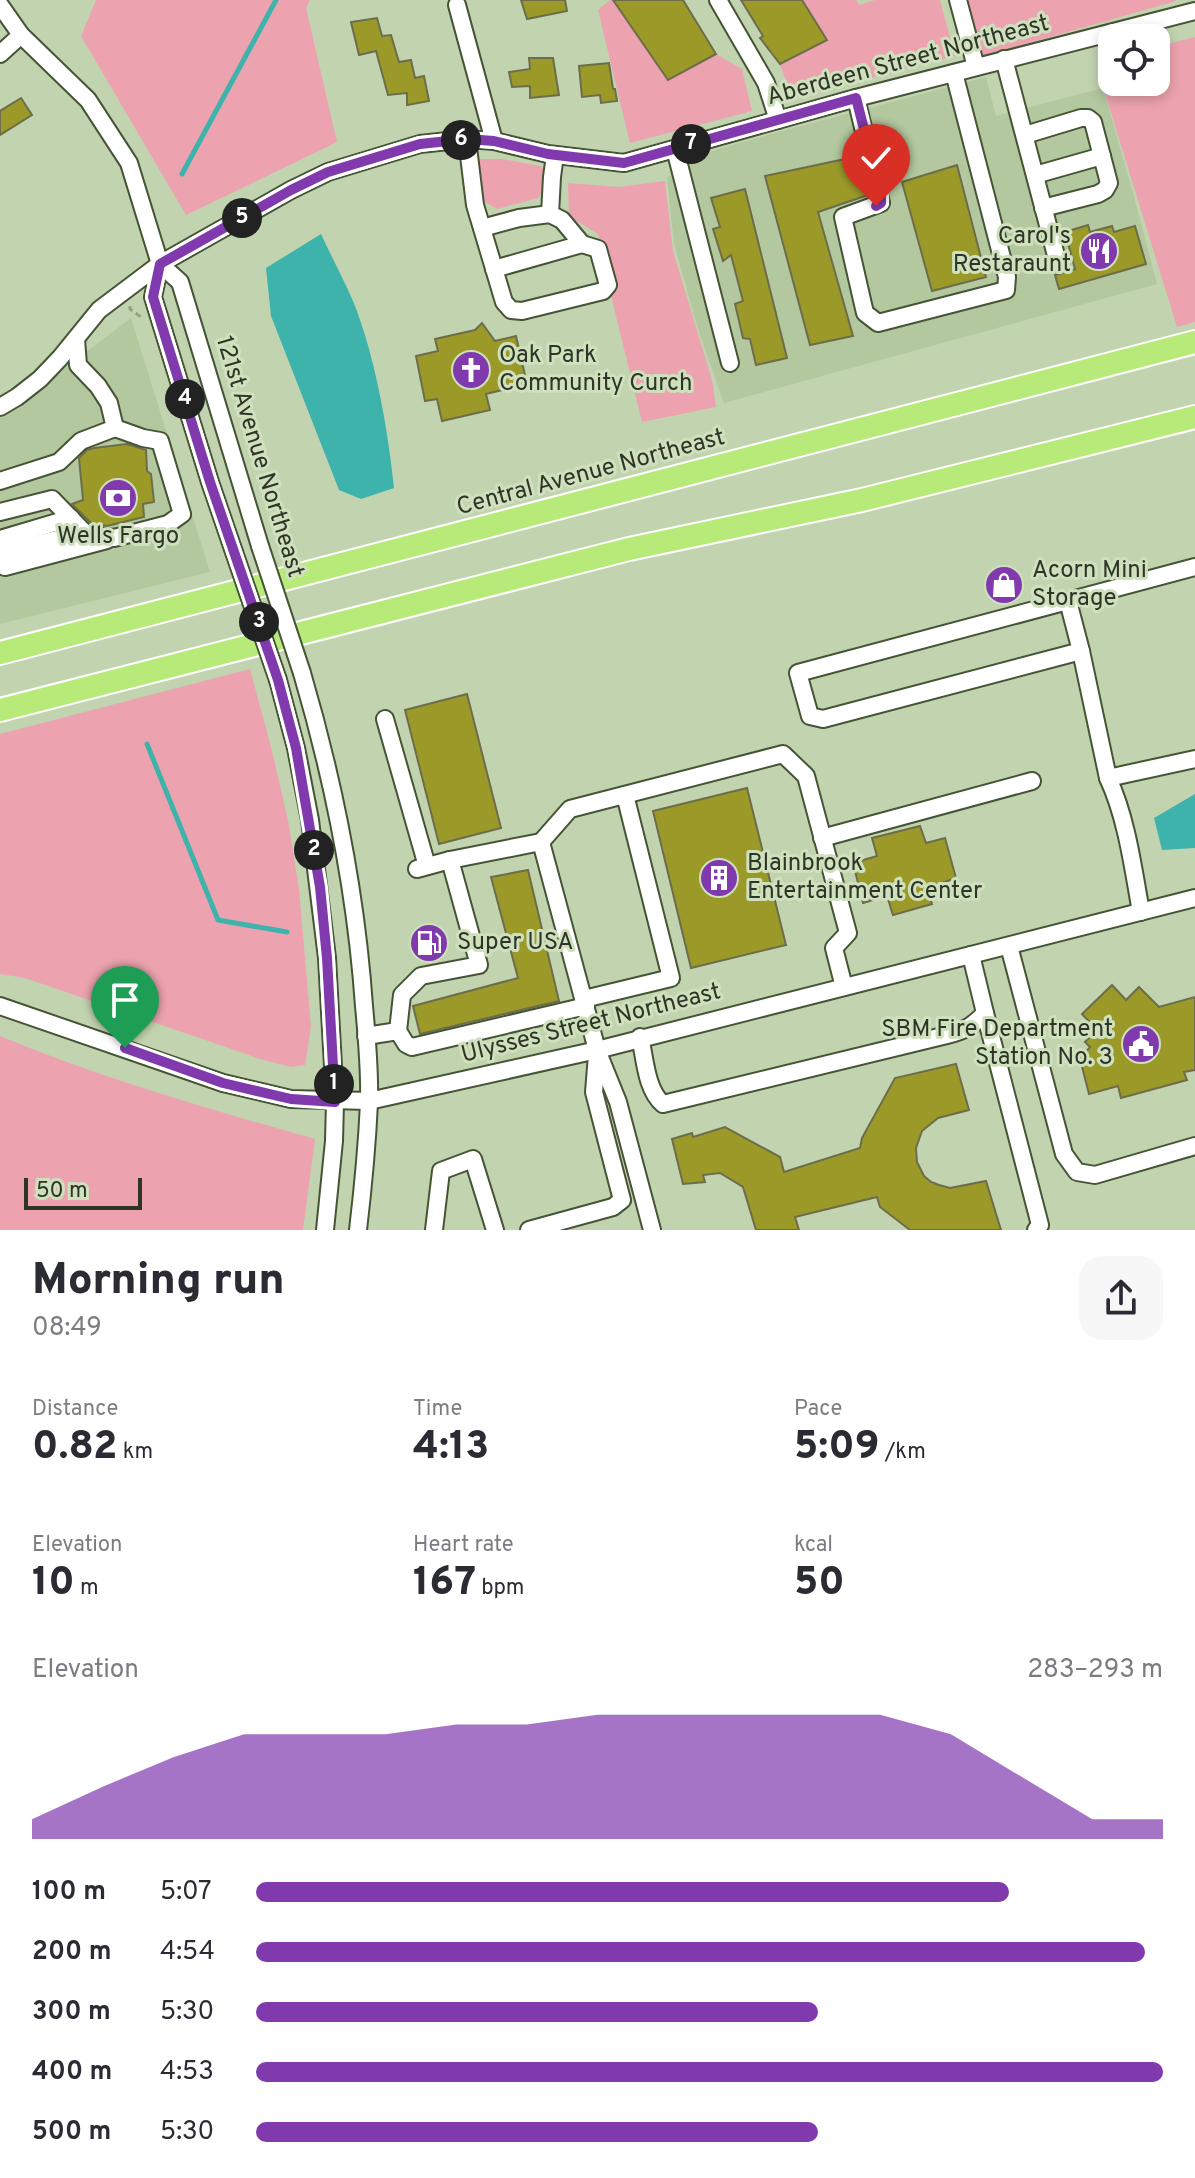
<!DOCTYPE html>
<html lang="en">
<head>
<meta charset="utf-8">
<style>
  :root { --surface:#fff; --page:#f7f7f7; --text:#2b2b33; --muted:#7c7c81; --accent:#803aae }
  body { margin:0; font-family:Overpass,sans-serif; background:var(--page); color:var(--text); height:100vh; display:flex; flex-direction:column; font-size:30px; white-space:nowrap }
  * { box-sizing:border-box; margin:0 }
  p { font-size:26px; color:var(--muted) }
  .icon { flex:none; width:44px; height:44px; fill:none; stroke:currentColor; stroke-width:2; stroke-linecap:round; stroke-linejoin:round }
  .map { position:relative; height:1230px; overflow:hidden }
  .panel { display:flex; flex-direction:column; background:var(--surface); flex:1 }
  .panel>* { flex:none }
  .controls { position:absolute; left:1098px; top:24px; display:grid; gap:16px }
  .controls a { display:grid; place-items:center; width:72px; height:72px; border-radius:16px; background:var(--surface); box-shadow:0 4px 12px #0003; font-size:40px }
  .scale { position:absolute; left:24px; bottom:20px; width:118px; box-sizing:border-box; padding-left:8px; border:4px solid #2e3427; border-top:0; font-size:22px; line-height:28px; white-space:nowrap; color:#2e3427; -webkit-text-stroke:6px #cfe0bd; paint-order:stroke }
  .pin { position:absolute; display:grid; place-items:center; width:68px; height:68px; color:#fff; margin:-82px -34px; border-radius:50% 50% 50% 0; rotate:-45deg; box-shadow:0 0 8px #0007 }
  .pin .icon { rotate:45deg }
  .km { position:absolute; width:40px; height:40px; margin:-20px; border-radius:50%; background:#222; color:#fff; font-size:22px; line-height:40px; text-align:center }
  .round { display:grid; place-items:center; flex:none; width:84px; height:84px; border-radius:24px; background:var(--page) }
  .summary { display:flex; align-items:center; justify-content:space-between; height:136px; padding:0 32px }
  h1 { font-size:44px; font-weight:800; line-height:60px }
  .figures { display:grid; grid-template-columns:repeat(3,1fr); gap:12px; height:136px; padding:8px 32px }
  .figures div { display:grid; align-content:center }
  .figures b { font-size:40px; font-weight:800 }
  .figures small { font-size:22px; font-weight:400 }
  .figures p { font-size:22px }
  .chart { height:224px; padding:16px 32px }
  .chart p { display:flex; justify-content:space-between }
  .chart svg { width:100%; height:144px; margin-top:8px; fill:var(--accent); opacity:.7 }
  ul { padding:0 32px; list-style:none; font-size:26px }
  li { display:grid; grid-template-columns:128px 96px 1fr; align-items:center; height:60px }
  li i { height:20px; border-radius:10px; background:var(--accent) }
  .map>svg:first-child { display:block }
  .built { fill:#b3c89f }
  .green { fill:#eca3af }
  .water { fill:#3db3ab }
  .lines { fill:none; stroke-linecap:round; stroke-linejoin:round }
  .stream { stroke:#3db3ab; stroke-width:5 }
  .building { fill:#9b9a29; stroke:#6d6d4b; stroke-width:2 }
  .minor-casing { stroke:#465436; stroke-width:20 }
  .highway-casing { stroke:#fff; stroke-width:26 }
  .path { stroke:#93a185; stroke-width:3; stroke-dasharray:6 4; stroke-linecap:butt }
  .minor { stroke:#fff; stroke-width:16 }
  .highway { stroke:#b7ea79; stroke-width:22 }
  .minor-bridge-casing { stroke:#465436; stroke-width:20; stroke-linecap:butt }
  .minor-bridge { stroke:#fff; stroke-width:16 }
  .route-casing { stroke:#fff; stroke-width:16 }
  .route { stroke:#803aae; stroke-width:10 }
  .labels { text-anchor:middle; dominant-baseline:central; stroke-width:6; stroke-linejoin:round; paint-order:stroke }
  .street-label { font-size:24px; fill:#2e3427; stroke:#cfe0bd }
  .poi-label { font-size:24px; fill:#2e3427; stroke:#cfe0bd; text-anchor:start }
</style>
</head>
<body>
<div class="map">
<svg width="1195" height="1230" viewBox="0 0 1195 1230">
  <rect width="100%" height="100%" fill="#c2d3b0"/>
  <g class="built">
    <polygon points="986,77 996,116 1103,88 1133,193 1157,284 724,403 698,329 674,244 667,178 691,157 778,132"/>
    <polygon points="131,318 210,572 0,624 0,417"/>
  </g>
  <g class="green">
    <polygon points="96,0 310,0 306,8 337,142 186,215 81,36"/>
    <polygon points="610,0 613,0 668,80 716,54 742,69 752,111 630,143 598,10"/>
    <polygon points="802,0 856,0 859,5 875,0 940,0 955,56 793,98 780,65 826,39"/>
    <polygon points="965,0 1176,0 1176,1 980,57"/>
    <polygon points="1195,37 1195,322 1177,327 1104,90 1098,63 1112,59 1112,82 1156,82 1156,47"/>
    <polygon points="477,159 502,159 540,166 552,177 538,198 497,209 481,200"/>
    <polygon points="665,181 673,251 712,380 716,407 642,422 614,308 598,234 569,216 568,183 619,187"/>
    <polygon points="250,669 271,747 288,820 299,889 311,1027 305,1065 291,1067 260,1059 25,978 0,974 0,734"/>
    <path d="M0 1036C101 1078 209 1109 315 1139L303 1230H0Z"/>
  </g>
  <g class="water">
    <path d="M321 234C331 256 343 278 353 301 375 355 388 430 394 488L361 499 339 490 271 316 266 268Z"/>
    <polygon points="1195,794 1195,848 1162,850 1154,818"/>
  </g>
  <g class="lines">
    <g class="stream">
      <polyline points="182,174 276,0"/>
      <polyline points="147,744 218,920 287,932"/>
    </g>
  </g>
  <g class="building">
    <polygon points="521,0 565,0 567,11 527,19"/>
    <polygon points="613,0 683,0 716,54 668,80"/>
    <polygon points="741,0 802,0 827,40 780,64 760,38 763,36"/>
    <polygon points="377,18 382,36 391,35 399,62 411,60 415,78 424,76 429,101 407,105 407,93 388,95 376,51 359,55 351,22"/>
    <polygon points="529,58 553,58 559,95 530,98 530,86 512,87 509,72 530,69"/>
    <polygon points="609,63 613,89 615,89 617,101 601,103 600,95 582,97 579,66"/>
    <polygon points="21,98 32,115 0,135 0,111"/>
    <polygon points="859,156 868,195 818,212 853,336 810,345 765,176"/>
    <polygon points="957,165 986,277 932,291 902,182"/>
    <polygon points="745,189 787,358 756,365 750,339 743,338 735,304 743,301 731,255 723,261 713,229 720,227 711,198"/>
    <polygon points="1088,225 1090,232 1112,226 1114,232 1135,226 1146,264 1059,289 1055,275 1075,269 1065,232"/>
    <polygon points="482,323 495,341 516,336 527,384 486,394 490,410 442,421 437,399 425,401 416,356 438,351 435,339 475,330"/>
    <polygon points="127,444 146,450 147,471 151,474 154,502 143,504 144,517 107,526 92,524 72,504 83,500 79,458 87,450 94,448"/>
    <polygon points="467,694 501,828 439,844 405,710"/>
    <polygon points="747,788 786,945 691,968 653,811"/>
    <polygon points="920,826 926,843 945,838 956,878 927,888 932,904 893,915 887,896 863,903 853,863 877,856 872,838"/>
    <polygon points="528,870 559,1001 420,1034 413,1006 518,978 491,877"/>
    <polygon points="1112,985 1126,1000 1139,987 1159,1007 1195,997 1195,1070 1184,1072 1187,1080 1121,1098 1118,1086 1089,1094 1080,1059 1090,1047 1085,1042 1097,1030 1082,1014"/>
    <polygon points="956,1064 969,1110 938,1118 922,1131 916,1148 917,1162 924,1176 931,1182 939,1185 950,1188 986,1181 1001,1230 910,1230 880,1207 877,1197 795,1217 799,1230 756,1230 743,1187 720,1173 703,1175 705,1182 683,1184 672,1139 692,1133 693,1137 725,1127 780,1157 784,1172 860,1148 862,1138 895,1078"/>
  </g>
  <g class="lines">
    <g class="minor-casing">
      <g id="minor">
        <polyline points="718,0 766,83 778,120"/>
        <polyline points="958,0 976,67"/>
        <polyline points="0,5 21,35 88,100 129,163 160,264 153,297 210,482 234,552"/>
        <polyline points="457,5 494,141"/>
        <polyline points="0,54 21,35"/>
        <polyline points="1004,59 1058,263"/>
        <polyline points="856,98 881,203 843,217 865,313 878,323 1006,290 1007,277 954,73"/>
        <polyline points="1025,135 1081,118 1088,118 1093,122 1109,183 1105,190 1098,194 1043,208"/>
        <polyline points="467,139 475,205 504,302 511,310 522,311 603,291 608,285 598,249 582,244 562,220 550,214 552,177 555,155"/>
        <polyline points="675,149 730,363"/>
        <polyline points="1035,175 1102,156"/>
        <polyline points="482,228 519,218 550,214"/>
        <polyline points="160,264 180,282 260,546"/>
        <polyline points="494,269 582,244"/>
        <polyline points="0,407 17,397 40,379 60,358 99,310 160,264 291,190 328,172 420,144 467,139 494,141 548,154 624,163 856,98 1195,11"/>
        <polyline points="0,481 59,462 81,441 115,428"/>
        <polyline points="0,512 52,499 87,535 114,538 168,524 182,514 160,441 143,438 115,428 109,403 98,386 78,365 76,339"/>
        <polyline points="0,539 71,518"/>
        <polyline points="0,554 84,532"/>
        <polyline points="0,565 5,567 107,540"/>
        <polyline points="1068,601 1081,651 823,719 810,716 798,673 1195,567"/>
        <polyline points="1081,651 1108,778"/>
        <path d="M302 673C334 782 356 892 364 1006 367 1038 370 1071 369 1103 367 1145 363 1188 358 1230"/>
        <polyline points="278,680 296,748 310,820 327,958 335,1102 334,1141 325,1230"/>
        <polyline points="385,719 427,866"/>
        <polyline points="822,838 1032,781"/>
        <polyline points="541,842 570,809 783,754 806,776 848,933 834,948 844,987"/>
        <polyline points="417,869 450,860 541,842 597,1050 618,1102 652,1230"/>
        <path d="M1141 912C1133 868 1127 819 1108 778L1195 759"/>
        <polyline points="1009,946 1064,1154 1077,1172 1095,1175 1195,1146"/>
        <polyline points="584,999 671,978 625,795"/>
        <polyline points="0,1006 223,1083 291,1099 369,1101 597,1050 1195,898"/>
        <polyline points="985,1013 1040,1225 1036,1230"/>
        <polyline points="398,1031 406,1044 412,1047 586,1006"/>
        <polyline points="366,1036 398,1031 402,995 421,976 479,965 450,860"/>
        <path d="M640 1037C645 1058 646 1090 663 1104L947 1035C964 1031 973 1026 985 1013L971 955"/>
        <polyline points="434,1230 441,1171 473,1159 495,1230"/>
        <polyline points="529,1230 613,1207 622,1200 594,1092 597,1055"/>
      </g>
    </g>
    <g class="highway-casing">
      <g id="highway">
        <polyline points="0,653 1195,342"/>
        <polyline points="0,710 629,549 862,500 1195,417"/>
      </g>
    </g>
    <polyline class="path" points="130,306 130,309 141,317"/>
    <use href="#minor" class="minor"/>
    <use href="#highway" class="highway"/>
    <g class="minor-bridge-casing">
      <g id="minor-bridge">
        <polyline points="260,546 302,673"/>
        <polyline points="234,552 278,680"/>
      </g>
    </g>
    <use href="#minor-bridge" class="minor-bridge"/>
  </g>
  <g class="lines">
    <g class="route-casing">
      <polyline id="route" points="125,1048 223,1083 291,1099 335,1102 327,958 320,887 296,748 278,680 210,482 153,297 160,264 291,190 328,172 420,144 467,139 494,141 548,154 624,163 856,98 881,196 881,203 876,206"/>
    </g>
    <use href="#route" class="route"/>
  </g>
  <defs>
    <g id="restaurant-disc" transform="scale(2)"><circle r="9.5" fill="#803aae" stroke="#cfe0bd"/><path d="M-5-6h1v4h1v-4h1v4h1v-4h1v5L-1.5 .5V6h-2V.5L-5-1ZM5-6V6H3V1.5H1.5Q1.5-4 5-6Z" fill="#fff"/></g>
    <g id="church-disc" transform="scale(2)"><circle r="9.5" fill="#803aae" stroke="#cfe0bd"/><path d="M-1.2-6h2.4v3.5h3.3v2.4h-3.3V6h-2.4V-.1h-3.3v-2.4h3.3Z" fill="#fff"/></g>
    <g id="bank-disc" transform="scale(2)"><circle r="9.5" fill="#803aae" stroke="#cfe0bd"/><path d="M-6-4H6V4H-6ZM0-2.3a2.3 2.3 0 1 0 0 4.6a2.3 2.3 0 1 0 0-4.6Z" fill="#fff"/></g>
    <g id="shop-disc" transform="scale(2)"><circle r="9.5" fill="#803aae" stroke="#cfe0bd"/><path d="M-5-2.5h2.3a2.7 3.5 0 0 1 5.4 0H5L5.5 6h-11ZM-1.5-2.5h3a1.5 2.3 0 0 0-3 0Z" fill="#fff"/></g>
    <g id="building-disc" transform="scale(2)"><circle r="9.5" fill="#803aae" stroke="#cfe0bd"/><path d="M-4-6H4V6H1V3H-1V6H-4ZM-2.5-4.3h1.7v1.8h-1.7ZM.8-4.3h1.7v1.8H.8ZM-2.5-1h1.7V.8h-1.7ZM.8-1h1.7V.8H.8Z" fill="#fff"/></g>
    <g id="fuel-disc" transform="scale(2)"><circle r="9.5" fill="#803aae" stroke="#cfe0bd"/><path d="M-5.5-6h7V0h2V4h1.3V-2.5L3-4.5l.8-.8L6-3V5H2.5V1h-1V6h-7ZM-4.2-4.7v3.2H.2V-4.7Z" fill="#fff"/></g>
    <g id="civic-disc" transform="scale(2)"><circle r="9.5" fill="#803aae" stroke="#cfe0bd"/><path d="M-.6-6.5H3V-4.5H.6V-3L4-1V1h2V6H-6V1h2V-1L-.6-3ZM-1.2 2.5V6h2.4V2.5Z" fill="#fff"/></g>
  </defs>
  <g fill-rule="evenodd">
    <use href="#restaurant-disc" x="1099" y="251"/>
    <use href="#church-disc" x="471" y="370"/>
    <use href="#bank-disc" x="118" y="498"/>
    <use href="#shop-disc" x="1004" y="585"/>
    <use href="#building-disc" x="719" y="878"/>
    <use href="#fuel-disc" x="429" y="943"/>
    <use href="#civic-disc" x="1141" y="1044"/>
  </g>
  <g class="labels">
    <g class="street-label">
      <text transform="translate(908 61) rotate(-15)">Aberdeen Street Northeast</text>
      <text transform="translate(259 457) rotate(73)">121st Avenue Northeast</text>
      <text transform="translate(591 473) rotate(-15)">Central Avenue Northeast</text>
      <text transform="translate(591 1024) rotate(-14)">Ulysses Street Northeast</text>
    </g>
    <g class="poi-label">
      <text x="1071" y="237" text-anchor="end">Carol's<tspan x="1071" dy="28">Restaraunt</tspan></text>
      <text x="499" y="356">Oak Park<tspan x="499" dy="28">Community Curch</tspan></text>
      <text x="118" y="537" text-anchor="middle">Wells Fargo</text>
      <text x="1032" y="571">Acorn Mini<tspan x="1032" dy="28">Storage</tspan></text>
      <text x="747" y="864">Blainbrook<tspan x="747" dy="28">Entertainment Center</tspan></text>
      <text x="457" y="943">Super USA</text>
      <text x="1113" y="1030" text-anchor="end">SBM Fire Department<tspan x="1113" dy="28">Station No. 3</tspan></text>
    </g>
  </g>
</svg>
<div class="controls">
<a><svg class="icon" aria-label="locate" viewBox="0 0 24 24"><circle cx="12" cy="12" r="6"/><path d="M12 2v4M12 18v4M2 12h4M18 12h4"/></svg></a>
</div>
<div class="scale">50 m</div>
<div class="pin" style="left:125px;top:1048px;background:#1e9e55"><svg class="icon" aria-label="arrive" viewBox="0 0 24 24"><path d="M6 21V4h12l-3 4 3 4H6"/></svg></div>
<div class="pin" style="left:876px;top:206px;background:#d93025"><svg class="icon" aria-label="check" viewBox="0 0 24 24"><path d="M5 12l5 5 9-10"/></svg></div>
<b class="km" style="left:334px;top:1084px">1</b>
<b class="km" style="left:314px;top:850px">2</b>
<b class="km" style="left:259px;top:622px">3</b>
<b class="km" style="left:185px;top:399px">4</b>
<b class="km" style="left:242px;top:218px">5</b>
<b class="km" style="left:461px;top:140px">6</b>
<b class="km" style="left:691px;top:144px">7</b>
</div>
<section class="panel">
<div class="summary"><div><h1>Morning run</h1><p>08:49</p></div><a class="round"><svg class="icon" aria-label="share" viewBox="0 0 24 24"><path d="M12 15V3M7 8l5-5 5 5M5 13v7h14v-7"/></svg></a></div>
<div class="figures">
<div><p>Distance</p><b>0.82<small> km</small></b></div>
<div><p>Time</p><b>4:13</b></div>
<div><p>Pace</p><b>5:09<small> /km</small></b></div>
</div>
<div class="figures">
<div><p>Elevation</p><b>10<small> m</small></b></div>
<div><p>Heart rate</p><b>167<small> bpm</small></b></div>
<div><p>kcal</p><b>50</b></div>
</div>
<div class="chart"><p><span>Elevation</span>283–293 m</p>
<svg viewBox="0 0 160 44" preserveAspectRatio="none"><path d="M0 44V38L10 28L20 19L30 12L40 12L50 12L60 9L70 9L80 6L90 6L100 6L110 6L120 6L130 12L140 25L150 38L160 38V44z"/></svg>
</div>
<ul>
<li><b>100 m</b>5:07<i style="width:83%"></i></li>
<li><b>200 m</b>4:54<i style="width:98%"></i></li>
<li><b>300 m</b>5:30<i style="width:62%"></i></li>
<li><b>400 m</b>4:53<i style="width:100%"></i></li>
<li><b>500 m</b>5:30<i style="width:62%"></i></li>
</ul>
</section>
</body>
</html>
